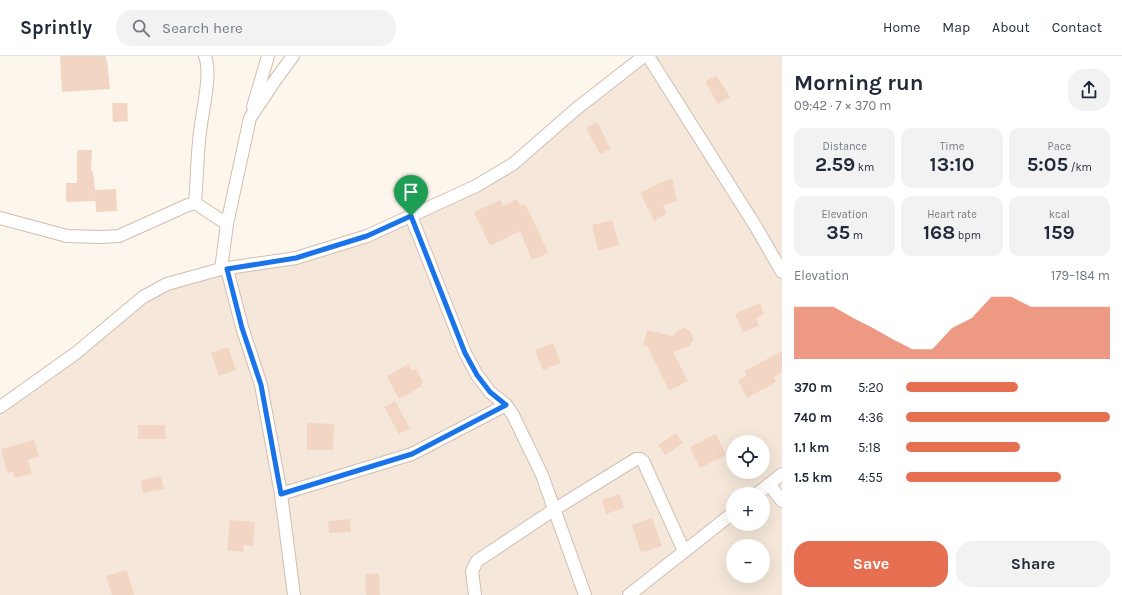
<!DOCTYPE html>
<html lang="en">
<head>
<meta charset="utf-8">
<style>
  :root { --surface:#fff; --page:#f2f2f3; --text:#1f2937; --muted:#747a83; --line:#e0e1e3; --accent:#e76f51 }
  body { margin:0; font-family:Karla,sans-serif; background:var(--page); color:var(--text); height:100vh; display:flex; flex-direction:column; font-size:15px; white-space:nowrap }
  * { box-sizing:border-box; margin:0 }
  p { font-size:13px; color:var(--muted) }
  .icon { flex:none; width:22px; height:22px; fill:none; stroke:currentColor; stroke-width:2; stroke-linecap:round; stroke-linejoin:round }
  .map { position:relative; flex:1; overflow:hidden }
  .panel { display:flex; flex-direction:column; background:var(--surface); width:340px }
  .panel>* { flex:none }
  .controls { position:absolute; left:726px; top:379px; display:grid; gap:8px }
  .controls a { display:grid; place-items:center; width:44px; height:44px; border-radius:50%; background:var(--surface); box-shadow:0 4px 16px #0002; font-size:20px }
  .pin { position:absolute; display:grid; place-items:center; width:34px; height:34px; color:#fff; margin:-41px -17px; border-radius:50% 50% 50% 0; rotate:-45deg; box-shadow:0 0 4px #0007 }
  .pin .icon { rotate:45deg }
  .round { display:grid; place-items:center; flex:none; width:42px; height:42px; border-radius:16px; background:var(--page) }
  .headline { display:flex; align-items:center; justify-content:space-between; height:68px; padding:0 12px }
  h1 { font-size:22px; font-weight:700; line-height:30px }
  .figures { display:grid; grid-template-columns:repeat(3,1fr); gap:6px; height:68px; padding:4px 12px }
  .figures div { display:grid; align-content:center; border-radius:10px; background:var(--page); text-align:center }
  .figures b { font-size:20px; font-weight:700 }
  .figures small { font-size:11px; font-weight:400 }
  .figures p { font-size:11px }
  .chart { height:112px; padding:8px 12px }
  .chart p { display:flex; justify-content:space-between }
  .chart svg { width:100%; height:72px; margin-top:4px; fill:var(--accent); opacity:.7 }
  .primary-button { display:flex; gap:8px; margin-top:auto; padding:8px 12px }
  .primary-button a { flex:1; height:46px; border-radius:16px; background:var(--accent); color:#fff; font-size:16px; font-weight:700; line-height:46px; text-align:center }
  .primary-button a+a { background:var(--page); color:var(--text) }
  ul { padding:0 12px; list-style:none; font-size:13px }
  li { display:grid; grid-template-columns:64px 48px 1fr; align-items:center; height:30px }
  li i { height:10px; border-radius:5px; background:var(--accent) }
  header { display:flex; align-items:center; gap:24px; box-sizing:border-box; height:56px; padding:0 20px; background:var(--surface); border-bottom:1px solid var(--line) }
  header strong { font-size:19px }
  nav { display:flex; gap:22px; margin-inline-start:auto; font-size:14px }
  .search { width:280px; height:36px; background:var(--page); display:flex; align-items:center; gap:10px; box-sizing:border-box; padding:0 14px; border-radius:16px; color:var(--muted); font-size:15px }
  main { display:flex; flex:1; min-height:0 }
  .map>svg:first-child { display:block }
  .residential { fill:#f5e8da; fill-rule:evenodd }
  .building { fill:#f3d5c3 }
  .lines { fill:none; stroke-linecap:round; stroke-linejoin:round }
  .minor-casing { stroke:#d1beb0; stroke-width:14 }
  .minor { stroke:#fff; stroke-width:12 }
  .route-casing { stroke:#fff; stroke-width:8 }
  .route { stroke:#1a73e8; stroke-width:5 }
</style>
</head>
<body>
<header>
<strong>Sprintly</strong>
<div class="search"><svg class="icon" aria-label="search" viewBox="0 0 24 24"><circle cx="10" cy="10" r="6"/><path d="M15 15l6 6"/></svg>Search here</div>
<nav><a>Home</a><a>Map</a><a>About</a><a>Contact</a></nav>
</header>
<main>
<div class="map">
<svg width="782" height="539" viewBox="0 0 782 539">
  <rect width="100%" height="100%" fill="#fdf6ec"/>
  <path class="residential" d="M644 0H782V539H0V351L159 228 367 180 476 130ZM733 386H763V416H733ZM733 438H763V468H733ZM733 490H763V520H733Z"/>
  <g class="building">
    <polygon points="60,0 106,0 106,4 107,4 110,33 62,36"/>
    <polygon points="716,19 730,41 718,48 705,26"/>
    <polygon points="112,47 127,47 128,65 113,66"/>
    <polygon points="597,66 611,93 600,98 586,72"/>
    <polygon points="77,94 92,94 91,115 93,115 96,145 66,146 66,127 77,127"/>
    <polygon points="672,122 677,145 663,150 667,158 654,165 640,137 660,127"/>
    <polygon points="399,124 410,131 403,142 392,135"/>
    <polygon points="116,133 117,155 96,156 95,134"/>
    <polygon points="517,143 520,150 525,148 537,172 548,197 532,204 520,175 490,190 474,156 500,144 503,150"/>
    <polygon points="612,164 619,189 598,195 592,169"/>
    <polygon points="760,247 764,258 756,262 759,270 743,276 735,258"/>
    <polygon points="683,272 686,272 691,276 693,282 693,285 689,290 673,296 688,325 669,335 647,290 643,290 647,274 673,280 677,275"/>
    <polygon points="553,287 561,307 543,314 535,294"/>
    <polygon points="228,291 236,314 219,320 211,297"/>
    <polygon points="782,295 782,316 774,321 776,326 747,342 738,324 746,320 745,315"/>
    <polygon points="408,308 412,315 416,313 423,326 421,328 422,330 399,343 387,320"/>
    <polygon points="395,345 410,372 399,378 384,351"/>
    <polygon points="307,367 334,368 333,394 307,394"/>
    <polygon points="138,369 165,369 166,383 138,383"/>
    <polygon points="676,377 683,387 665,399 658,389"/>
    <polygon points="716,378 726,399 700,412 690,391"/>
    <polygon points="34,384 39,401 28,404 32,418 15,422 13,416 7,417 1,393"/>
    <polygon points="161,420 164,433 143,437 141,424"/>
    <polygon points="620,438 624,452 606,458 602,444"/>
    <polygon points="652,462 662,490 641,497 632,469"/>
    <polygon points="350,463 351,476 329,477 328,465"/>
    <polygon points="230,464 255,466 253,490 244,489 243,496 227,494"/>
    <polygon points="127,514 134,539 112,539 106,520"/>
    <polygon points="379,517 380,539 366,539 365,518"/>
  </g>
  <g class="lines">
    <g class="minor-casing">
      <g id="minor">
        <polyline points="648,0 756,171 782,216"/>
        <polyline points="253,51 268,0"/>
        <path d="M195 147C197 124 197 100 200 76 202 56 212 18 205 0"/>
        <polyline points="411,160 465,297 477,319 490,336 506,349 513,359 542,419 585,539"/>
        <polyline points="0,162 67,180 100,181 119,180 188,149 195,147 227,168"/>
        <polyline points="221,213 227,168 250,62 276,23 293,0"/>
        <polyline points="227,213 242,271 261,329 281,438 294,539"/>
        <polyline points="0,351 76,297 143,241 167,228 221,213 296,202 367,180 476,130 513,108 576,53 644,0"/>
        <polyline points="769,428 782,445"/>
        <polyline points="281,438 412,398 506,349"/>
        <polyline points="757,438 782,418"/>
        <polyline points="475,539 472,515 477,505 555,453 636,403 640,403 643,405 684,495"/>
        <polyline points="629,539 733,457"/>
      </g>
    </g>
    <use href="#minor" class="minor"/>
  </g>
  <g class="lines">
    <g class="route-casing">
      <polygon id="route" points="411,160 465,297 477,319 490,336 506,349 412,398 281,438 261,329 242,272 227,213 296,202 367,180"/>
    </g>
    <use href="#route" class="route"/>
  </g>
</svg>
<div class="controls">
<a><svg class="icon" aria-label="locate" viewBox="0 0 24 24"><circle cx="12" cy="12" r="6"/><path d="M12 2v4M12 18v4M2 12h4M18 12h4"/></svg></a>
<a>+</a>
<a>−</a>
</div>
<div class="pin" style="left:411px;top:160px;background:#1e9e55"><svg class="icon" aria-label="arrive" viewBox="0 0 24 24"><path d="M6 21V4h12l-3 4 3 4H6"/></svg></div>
</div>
<section class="panel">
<div class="headline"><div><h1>Morning run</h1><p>09:42 · 7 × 370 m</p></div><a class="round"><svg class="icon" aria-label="share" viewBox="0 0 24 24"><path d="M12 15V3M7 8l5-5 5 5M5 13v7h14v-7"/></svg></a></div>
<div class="figures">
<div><p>Distance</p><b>2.59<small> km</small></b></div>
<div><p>Time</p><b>13:10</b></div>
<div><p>Pace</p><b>5:05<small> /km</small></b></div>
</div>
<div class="figures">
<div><p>Elevation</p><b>35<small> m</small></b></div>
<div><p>Heart rate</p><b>168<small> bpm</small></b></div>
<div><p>kcal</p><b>159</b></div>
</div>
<div class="chart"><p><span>Elevation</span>179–184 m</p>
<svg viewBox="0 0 160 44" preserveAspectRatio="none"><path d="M0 44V12L10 12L20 12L30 19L40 25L50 32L60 38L70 38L80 25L90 19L100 6L110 6L120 12L130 12L140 12L150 12L160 12V44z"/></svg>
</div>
<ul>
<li><b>370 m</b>5:20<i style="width:55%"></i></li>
<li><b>740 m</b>4:36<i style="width:100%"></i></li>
<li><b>1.1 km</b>5:18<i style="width:56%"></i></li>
<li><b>1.5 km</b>4:55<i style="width:76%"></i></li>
</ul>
<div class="primary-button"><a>Save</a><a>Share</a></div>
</section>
</main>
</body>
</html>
